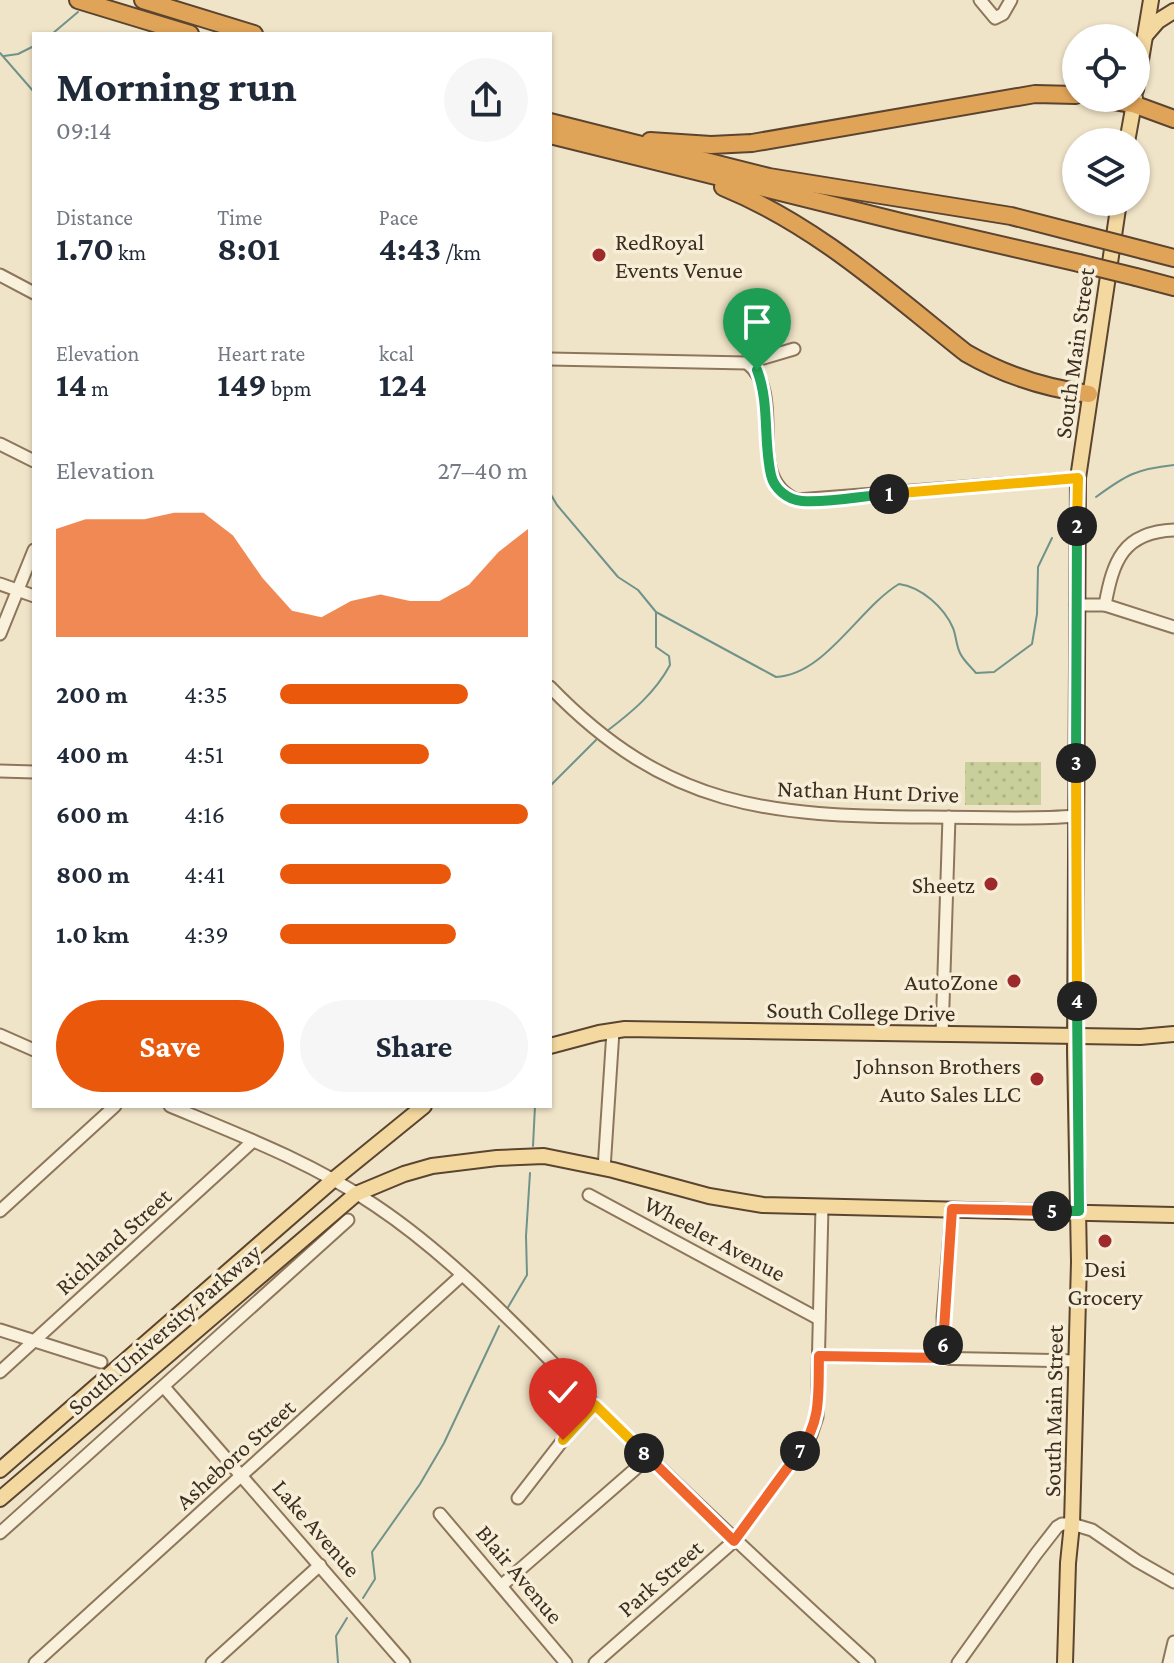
<!DOCTYPE html>
<html lang="en">
<head>
<meta charset="utf-8">
<style>
  :root { --surface:#fff; --page:#f6f6f7; --text:#1f2937; --muted:#747a83; --accent:#ea580c }
  body { margin:0; font-family:"Crimson Pro",serif; background:var(--page); color:var(--text); height:100vh; display:flex; flex-direction:column; font-size:30px; white-space:nowrap }
  * { box-sizing:border-box; margin:0 }
  p { font-size:26px; color:var(--muted) }
  .icon { flex:none; width:44px; height:44px; fill:none; stroke:currentColor; stroke-width:2; stroke-linecap:round; stroke-linejoin:round }
  .map { position:relative; flex:1; overflow:hidden }
  .side { position:absolute; left:32px; top:32px; width:520px; height:1076px; display:flex; flex-direction:column; background:var(--surface); border-radius:0px; box-shadow:0 2px 6px #0004 }
  .side>* { flex:none }
  .tools { position:absolute; left:1062px; top:24px; display:grid; gap:16px }
  .tools a { display:grid; place-items:center; width:88px; height:88px; border-radius:50%; background:var(--surface); box-shadow:0 2px 6px #0004; font-size:40px }
  .pin { position:absolute; display:grid; place-items:center; width:68px; height:68px; color:#fff; margin:-82px -34px; border-radius:50% 50% 50% 0; rotate:-45deg; box-shadow:0 0 8px #0007 }
  .pin .icon { rotate:45deg }
  .km { position:absolute; width:40px; height:40px; margin:-20px; border-radius:50%; background:#222; color:#fff; font-size:22px; line-height:40px; text-align:center }
  .round { display:grid; place-items:center; flex:none; width:84px; height:84px; border-radius:42px; background:var(--page) }
  .summary { display:flex; align-items:center; justify-content:space-between; height:136px; padding:0 24px }
  h1 { font-size:44px; font-weight:700; line-height:60px }
  .stats { display:grid; grid-template-columns:repeat(3,1fr); gap:12px; height:136px; padding:8px 24px }
  .stats div { display:grid; align-content:center }
  .stats b { font-size:34px; font-weight:700 }
  .stats small { font-size:22px; font-weight:400 }
  .stats p { font-size:22px }
  .chart { height:224px; padding:16px 24px }
  .chart p { display:flex; justify-content:space-between }
  .chart svg { width:100%; height:144px; margin-top:8px; fill:var(--accent); opacity:.7 }
  .primary-button { display:flex; gap:16px; margin-top:auto; padding:16px 24px }
  .primary-button a { flex:1; height:92px; border-radius:48px; background:var(--accent); color:#fff; font-size:32px; font-weight:700; line-height:92px; text-align:center }
  .primary-button a+a { background:var(--page); color:var(--text) }
  ul { padding:0 24px; list-style:none; font-size:26px }
  li { display:grid; grid-template-columns:128px 96px 1fr; align-items:center; height:60px }
  li i { height:20px; border-radius:10px; background:var(--accent) }
  .map>svg:first-child { display:block }
  .grass { fill:url(#grass-dots) }
  .lines { fill:none; stroke-linecap:round; stroke-linejoin:round }
  .stream { stroke:#6f938a; stroke-width:2 }
  .minor-casing { stroke:#8d765c; stroke-width:15 }
  .major-casing { stroke:#5b4430; stroke-width:18 }
  .highway-casing { stroke:#5b4430; stroke-width:20 }
  .minor { stroke:#faf1dc; stroke-width:11 }
  .major { stroke:#f3d9a0; stroke-width:14 }
  .highway { stroke:#e0a458; stroke-width:16 }
  .highway-bridge-casing { stroke:#5b4430; stroke-width:20; stroke-linecap:butt }
  .highway-bridge { stroke:#e0a458; stroke-width:16 }
  .split-1-casing { stroke:#fff; stroke-width:16 }
  .split-2-casing { stroke:#fff; stroke-width:16 }
  .split-3-casing { stroke:#fff; stroke-width:16 }
  .split-4-casing { stroke:#fff; stroke-width:16 }
  .split-5-casing { stroke:#fff; stroke-width:16 }
  .split-6-casing { stroke:#fff; stroke-width:16 }
  .split-7-casing { stroke:#fff; stroke-width:16 }
  .split-8-casing { stroke:#fff; stroke-width:16 }
  .split-9-casing { stroke:#fff; stroke-width:16 }
  .split-1 { stroke:#22a559; stroke-width:10 }
  .split-2 { stroke:#f5b400; stroke-width:10 }
  .split-3 { stroke:#22a559; stroke-width:10 }
  .split-4 { stroke:#f5b400; stroke-width:10 }
  .split-5 { stroke:#22a559; stroke-width:10 }
  .split-6 { stroke:#f0652b; stroke-width:10 }
  .split-7 { stroke:#f0652b; stroke-width:10 }
  .split-8 { stroke:#f0652b; stroke-width:10 }
  .split-9 { stroke:#f5b400; stroke-width:10 }
  .poi-dot { fill:#9e2a2b; stroke:#f7eed8; stroke-width:3 }
  .labels { text-anchor:middle; dominant-baseline:central; stroke-width:7; stroke-linejoin:round; paint-order:stroke }
  .poi-label { font-size:24px; fill:#3d2e20; stroke:#f7eed8; text-anchor:end }
  .street-label { font-size:24px; fill:#3d2e20; stroke:#f7eed8 }
</style>
</head>
<body>
<div class="map">
<svg width="1174" height="1663" viewBox="0 0 1174 1663">
  <defs>
    <pattern id="grass-dots" width="8" height="8" patternUnits="userSpaceOnUse" patternTransform="scale(2)"><rect width="8" height="8" fill="#c9cf9b"/><path d="M2 2h.1M6 6h.1" fill="none" stroke="#aeb285" stroke-width="1.8" stroke-linecap="round"/></pattern>
  </defs>
  <rect width="100%" height="100%" fill="#f0e4c8"/>
  <rect class="grass" x="965" y="762" width="76" height="43"/>
  <g class="lines">
    <g class="stream">
      <polyline points="52,34 78,12"/>
      <polyline points="0,53 34,92"/>
      <polyline points="4,56 18,54 34,46"/>
      <path d="M550 493 557 505 618 577 638 590 656 612 776 677C825 675 859 608 899 584 921 587 944 607 953 628 956 635 956 645 960 653 963 660 971 667 976 673L994 672 1032 644 1037 614 1038 567 1052 538"/>
      <path d="M1096 497C1126 475 1136 469 1174 465"/>
      <path d="M607 731C632 712 655 693 670 665L669 656 656 647V613"/>
      <polyline points="550,786 596,740"/>
      <polyline points="533,1146 535,1106"/>
      <polyline points="507,1309 527,1275 526,1236 530,1173"/>
      <polyline points="363,1598 375,1579 372,1552 420,1484 444,1443 499,1326"/>
      <polyline points="338,1663 336,1636 347,1618"/>
    </g>
    <g class="minor-casing">
      <g id="minor">
        <polyline points="980,0 995,18 1003,14 1011,0"/>
        <polyline points="0,275 34,293"/>
        <polyline points="550,359 747,363 794,349"/>
        <path d="M747 363C789 396 742 477 797 500L1078 478"/>
        <polyline points="0,444 34,461"/>
        <polyline points="0,584 34,596"/>
        <polyline points="1076,605 1105,605 1174,627"/>
        <path d="M1105 605C1113 561 1123 532 1174 530"/>
        <polyline points="0,634 34,550"/>
        <path d="M550 687C668 809 769 816 929 817 978 817 1028 820 1076 816"/>
        <polyline points="0,771 34,772"/>
        <polyline points="0,1035 34,1050"/>
        <polyline points="942,1035 949,817"/>
        <path d="M170 1106C240 1135 313 1163 376 1206 455 1259 520 1331 587 1397 680 1488 773 1576 869 1663"/>
        <polyline points="604,1169 613,1031"/>
        <polyline points="589,1195 819,1319"/>
        <polyline points="0,1211 115,1106"/>
        <polyline points="0,1330 101,1362"/>
        <polyline points="819,1356 1077,1361"/>
        <polyline points="944,1358 943,1317 952,1209"/>
        <polyline points="0,1372 253,1141"/>
        <polyline points="164,1387 404,1663"/>
        <polyline points="518,1498 563,1440 595,1405"/>
        <polyline points="440,1514 566,1663"/>
        <polyline points="0,1533 348,1220"/>
        <polyline points="501,1586 649,1457"/>
        <polyline points="35,1663 462,1275"/>
        <polyline points="212,1663 320,1565"/>
        <polyline points="595,1663 734,1541 811,1435 817,1417 822,1207"/>
        <polyline points="958,1663 1036,1554 1057,1527 1062,1524 1072,1524 1092,1530 1137,1561 1174,1582"/>
        <polyline points="1169,1663 1174,1642"/>
      </g>
    </g>
    <g class="major-casing">
      <g id="major">
        <polyline points="1145,36 1158,21 1174,11"/>
        <polyline points="1136,90 1151,0"/>
        <polyline points="1127,142 1135,98"/>
        <polyline points="550,1046 599,1033 625,1029 1140,1037 1174,1034"/>
        <polyline points="0,1470 333,1180 424,1106"/>
        <polyline points="0,1499 356,1194 404,1174 432,1166 497,1158 544,1156 613,1170 709,1196 763,1205 1174,1215"/>
        <polyline points="1065,1663 1068,1563 1072,1524 1079,1262 1075,1051 1078,478 1119,202"/>
      </g>
    </g>
    <g class="highway-casing">
      <g id="highway">
        <polyline points="78,0 190,34"/>
        <polyline points="143,0 254,34"/>
        <polyline points="1095,98 1133,104 1174,119"/>
        <polyline points="550,122 769,177 1011,216 1077,233"/>
        <polyline points="550,135 901,222 1079,263"/>
        <polyline points="650,141 711,145 752,143 1035,94 1076,95"/>
        <path d="M723 187C816 225 888 291 966 353 1004 375 1045 388 1089 394"/>
        <polyline points="1143,250 1174,258"/>
        <polyline points="1136,277 1174,287"/>
      </g>
    </g>
    <use href="#minor" class="minor"/>
    <use href="#major" class="major"/>
    <use href="#highway" class="highway"/>
    <g class="highway-bridge-casing">
      <g id="highway-bridge">
        <polyline points="1077,233 1143,250"/>
        <polyline points="1079,263 1136,277"/>
      </g>
    </g>
    <use href="#highway-bridge" class="highway-bridge"/>
  </g>
  <g class="lines">
    <g class="split-1-casing">
      <path id="split-1" d="M757 370C770 404 763 440 771 475 774 489 788 500 802 501 830 503 861 496 889 494"/>
    </g>
    <g class="split-2-casing">
      <polyline id="split-2" points="889,494 1078,478 1077,526"/>
    </g>
    <g class="split-3-casing">
      <polyline id="split-3" points="1076,763 1077,526"/>
    </g>
    <g class="split-4-casing">
      <polyline id="split-4" points="1076,763 1077,1001"/>
    </g>
    <g class="split-5-casing">
      <polyline id="split-5" points="1052,1211 1079,1211 1077,1001"/>
    </g>
    <g class="split-6-casing">
      <polyline id="split-6" points="943,1345 952,1209 1052,1211"/>
    </g>
    <g class="split-7-casing">
      <path id="split-7" d="M800 1451C822 1419 818 1394 819 1356L944 1358 943 1345"/>
    </g>
    <g class="split-8-casing">
      <polyline id="split-8" points="644,1453 734,1541 800,1451"/>
    </g>
    <g class="split-9-casing">
      <polyline id="split-9" points="563,1440 595,1405 644,1453"/>
    </g>
    <use href="#split-1" class="split-1"/>
    <use href="#split-2" class="split-2"/>
    <use href="#split-3" class="split-3"/>
    <use href="#split-4" class="split-4"/>
    <use href="#split-5" class="split-5"/>
    <use href="#split-6" class="split-6"/>
    <use href="#split-7" class="split-7"/>
    <use href="#split-8" class="split-8"/>
    <use href="#split-9" class="split-9"/>
  </g>
  <g class="poi-dot">
    <circle cx="599" cy="255" r="8"/>
    <circle cx="991" cy="884" r="8"/>
    <circle cx="1014" cy="981" r="8"/>
    <circle cx="1037" cy="1079" r="8"/>
    <circle cx="1105" cy="1241" r="8"/>
  </g>
  <g class="labels">
    <g class="poi-label">
      <text x="615" y="241" text-anchor="start">RedRoyal<tspan x="615" dy="28">Events Venue</tspan></text>
      <text x="975" y="884">Sheetz</text>
      <text x="998" y="981">AutoZone</text>
      <text x="1021" y="1065">Johnson Brothers<tspan x="1021" dy="28">Auto Sales LLC</tspan></text>
      <text x="1105" y="1268" text-anchor="middle">Desi<tspan x="1105" dy="28">Grocery</tspan></text>
    </g>
    <g class="street-label">
      <text transform="translate(1074 353) rotate(-82)">South Main Street</text>
      <text transform="translate(868 791) rotate(2)">Nathan Hunt Drive</text>
      <text transform="translate(861 1011) rotate(1)">South College Drive</text>
      <text transform="translate(715 1238) rotate(28)">Wheeler Avenue</text>
      <text transform="translate(113 1241) rotate(-42)">Richland Street</text>
      <text transform="translate(164 1329) rotate(-41)">South University Parkway</text>
      <text transform="translate(1053 1411) rotate(-89)">South Main Street</text>
      <text transform="translate(235 1454) rotate(-42)">Asheboro Street</text>
      <text transform="translate(317 1528) rotate(49)">Lake Avenue</text>
      <text transform="translate(520 1574) rotate(50)">Blair Avenue</text>
      <text transform="translate(660 1578) rotate(-41)">Park Street</text>
    </g>
  </g>
</svg>
<div class="tools">
<a><svg class="icon" aria-label="locate" viewBox="0 0 24 24"><circle cx="12" cy="12" r="6"/><path d="M12 2v4M12 18v4M2 12h4M18 12h4"/></svg></a>
<a><svg class="icon" aria-label="layers" viewBox="0 0 24 24"><path d="M12 4l9 5-9 5-9-5zM3 14l9 5 9-5"/></svg></a>
</div>
<div class="pin" style="left:757px;top:370px;background:#1e9e55"><svg class="icon" aria-label="arrive" viewBox="0 0 24 24"><path d="M6 21V4h12l-3 4 3 4H6"/></svg></div>
<div class="pin" style="left:563px;top:1440px;background:#d93025"><svg class="icon" aria-label="check" viewBox="0 0 24 24"><path d="M5 12l5 5 9-10"/></svg></div>
<b class="km" style="left:889px;top:494px">1</b>
<b class="km" style="left:1077px;top:526px">2</b>
<b class="km" style="left:1076px;top:763px">3</b>
<b class="km" style="left:1077px;top:1001px">4</b>
<b class="km" style="left:1052px;top:1211px">5</b>
<b class="km" style="left:943px;top:1345px">6</b>
<b class="km" style="left:800px;top:1451px">7</b>
<b class="km" style="left:644px;top:1453px">8</b>
<section class="side">
<div class="summary"><div><h1>Morning run</h1><p>09:14</p></div><a class="round"><svg class="icon" aria-label="share" viewBox="0 0 24 24"><path d="M12 15V3M7 8l5-5 5 5M5 13v7h14v-7"/></svg></a></div>
<div class="stats">
<div><p>Distance</p><b>1.70<small> km</small></b></div>
<div><p>Time</p><b>8:01</b></div>
<div><p>Pace</p><b>4:43<small> /km</small></b></div>
</div>
<div class="stats">
<div><p>Elevation</p><b>14<small> m</small></b></div>
<div><p>Heart rate</p><b>149<small> bpm</small></b></div>
<div><p>kcal</p><b>124</b></div>
</div>
<div class="chart"><p><span>Elevation</span>27–40 m</p>
<svg viewBox="0 0 160 44" preserveAspectRatio="none"><path d="M0 44V11L10 8L20 8L30 8L40 6L50 6L60 13L70 26L80 36L90 38L100 33L110 31L120 33L130 33L140 28L150 18L160 11V44z"/></svg>
</div>
<ul>
<li><b>200 m</b>4:35<i style="width:76%"></i></li>
<li><b>400 m</b>4:51<i style="width:60%"></i></li>
<li><b>600 m</b>4:16<i style="width:100%"></i></li>
<li><b>800 m</b>4:41<i style="width:69%"></i></li>
<li><b>1.0 km</b>4:39<i style="width:71%"></i></li>
</ul>
<div class="primary-button"><a>Save</a><a>Share</a></div>
</section>
</div>
</body>
</html>
